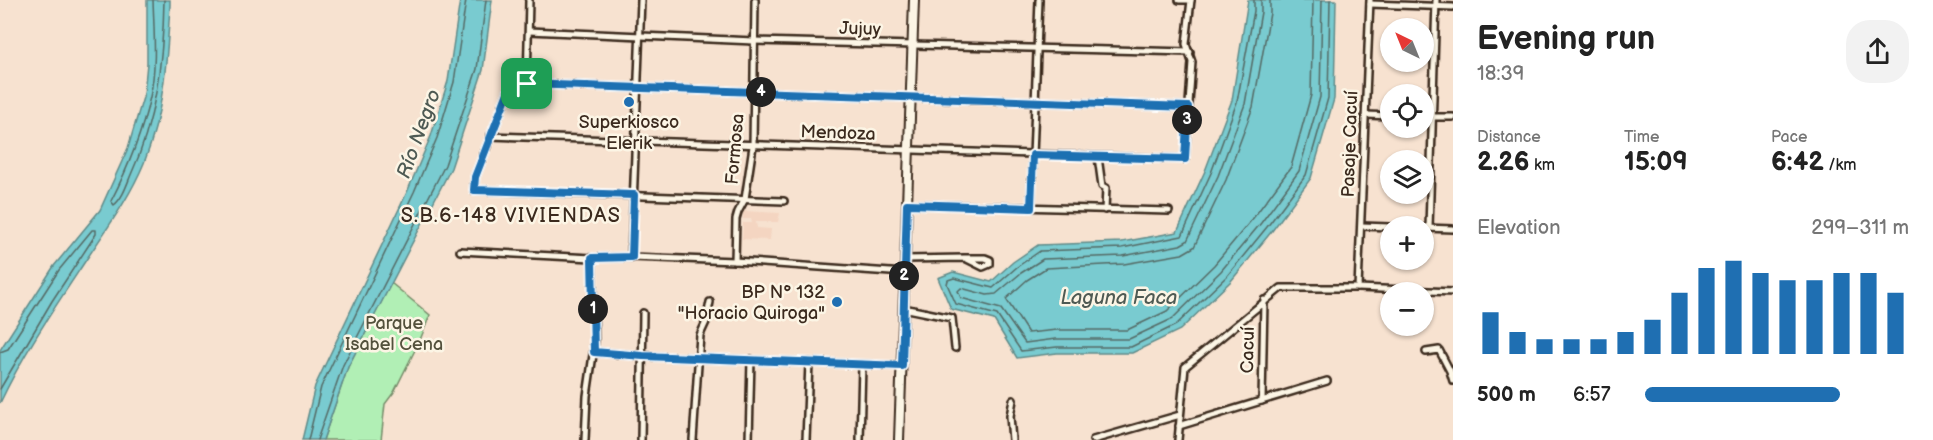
<!DOCTYPE html>
<html lang="en">
<head>
<meta charset="utf-8">
<style>
  :root { --surface:#fff; --page:#f2f2f2; --text:#222; --muted:#767676; --accent:#1f6fb2 }
  body { margin:0; font-family:"Balsamiq Sans",sans-serif; background:var(--page); color:var(--text); height:100vh; display:flex; flex-direction:column; font-size:22px; white-space:nowrap }
  * { box-sizing:border-box; margin:0 }
  p { font-size:20px; color:var(--muted) }
  .icon { flex:none; width:33px; height:33px; fill:none; stroke:currentColor; stroke-width:2; stroke-linecap:round; stroke-linejoin:round }
  .map { position:relative; flex:1; overflow:hidden }
  .details { display:flex; flex-direction:column; background:var(--surface); width:480px }
  .details>* { flex:none }
  .needle { width:39px; rotate:317deg }
  .tools { position:absolute; left:1380px; top:18px; display:grid; gap:12px }
  .tools a { display:grid; place-items:center; width:54px; height:54px; border-radius:50%; background:var(--surface); box-shadow:0 2px 4px #0004; font-size:30px }
  .pin { position:absolute; display:grid; place-items:center; width:51px; height:51px; color:#fff; margin:-26px; border-radius:12px; box-shadow:0 3px 9px #0006 }
  .km { position:absolute; width:30px; height:30px; margin:-15px; border-radius:50%; background:#222; color:#fff; font-size:16px; line-height:30px; text-align:center }
  .round { display:grid; place-items:center; flex:none; width:63px; height:63px; border-radius:24px; background:var(--page) }
  .overview { display:flex; align-items:center; justify-content:space-between; height:102px; padding:0 24px }
  h1 { font-size:33px; font-weight:700; line-height:45px }
  .stats { display:grid; grid-template-columns:repeat(3,1fr); gap:9px; height:102px; padding:6px 24px }
  .stats div { display:grid; align-content:center }
  .stats b { font-size:26px; font-weight:700 }
  .stats small { font-size:16px; font-weight:400 }
  .stats p { font-size:16px }
  .chart { height:168px; padding:12px 24px }
  .chart p { display:flex; justify-content:space-between }
  .chart svg { width:100%; height:108px; margin-top:6px; stroke:var(--accent); stroke-width:6 }
  ul { padding:0 24px; list-style:none; font-size:20px }
  li { display:grid; grid-template-columns:96px 72px 1fr; align-items:center; height:45px }
  li i { height:15px; border-radius:8px; background:var(--accent) }
  main { display:flex; flex:1; min-height:0 }
  .map>svg:first-child { display:block }
  .built { fill:#f4d5c1 }
  .green { fill:#b1efb5; stroke:#768c6a; stroke-width:1.5 }
  .water { fill:#79cbd0; stroke:#608b89; stroke-width:1.5 }
  .lines { fill:none; stroke-linecap:round; stroke-linejoin:round }
  .shore { stroke:#546a65; stroke-width:1.5 }
  .street-casing { stroke:#3b2a1e; stroke-width:10 }
  .secondary-casing { stroke:#3b2a1e; stroke-width:12 }
  .street { stroke:#fcf5e5; stroke-width:5 }
  .secondary { stroke:#fcf5e5; stroke-width:8 }
  .route-casing { stroke:#fff; stroke-width:12 }
  .route { stroke:#1f6fb2; stroke-width:8 }
  .poi-dot { fill:#1f6fb2; stroke:#fcf5e5; stroke-width:2 }
  .labels { text-anchor:middle; dominant-baseline:central; stroke-width:5; stroke-linejoin:round; paint-order:stroke }
  .street-label { font-size:18px; fill:#3b2a1e; stroke:#fcf5e5 }
  .poi-label { font-size:18px; fill:#3b2a1e; stroke:#fcf5e5 }
  .park-label { font-size:18px; fill:#53513c; stroke:#fcf5e5 }
  .water-label { font-size:20px; font-style:italic; fill:#4e5a53; stroke:#fcf5e5 }
  .neighbourhood-label { font-size:20px; letter-spacing:1.5px; fill:#3b2a1e; stroke:#fcf5e5 }
</style>
</head>
<body>
<main>
<div class="map">
<svg width="1453" height="440" viewBox="0 0 1453 440">
  <rect width="100%" height="100%" fill="#f7e2d0"/>
  <filter id="ink" filterUnits="userSpaceOnUse"><feTurbulence type="fractalNoise" baseFrequency=".0167" numOctaves="2"/><feDisplacementMap in="SourceGraphic" scale="12" xChannelSelector="R" yChannelSelector="G"/><feConvolveMatrix kernelMatrix="1 2 1 2 8 2 1 2 1" color-interpolation-filters="sRGB"/></filter>
  <g filter="url(#ink)">
    <polygon class="built" points="743,211 780,213 778,222 756,222 757,228 771,229 770,240 742,239 743,223 752,223 751,219 743,219"/>
    <polygon class="green" points="391,283 430,315 420,340 394,392 385,404 381,440 323,440 348,367"/>
    <g class="water">
      <path d="M147 0H170V5C167 59 164 112 144 163 130 197 108 227 88 257 57 304 24 352 0 403V350L54 266 100 210 128 148 144 94 147 63Z"/>
      <polygon points="460,0 492,0 483,70 451,168 348,367 323,440 302,440 315,386 408,190 431,136 448,81"/>
      <polygon points="1248,0 1336,0 1334,99 1311,178 1272,231 1231,281 1180,330 1132,353 1057,353 1017,358 994,320 951,309 938,278 953,272 991,282 1013,262 1038,245 1122,242 1177,232 1205,171 1232,100"/>
    </g>
    <g class="lines">
      <g class="shore">
        <path d="M153 0C154 31 157 66 150 97 142 133 128 168 111 201L114 205C122 199 126 187 130 177 156 121 163 61 164 0"/>
        <polyline points="1254,0 1254,11 1237,102 1211,173 1182,236 1122,248 1040,251 1017,267 993,288 954,278 948,280 947,284 956,304 997,315 1021,351 1057,347 1131,347 1176,325 1227,276 1267,227 1306,175 1328,98 1330,0"/>
        <polyline points="1261,0 1261,12 1245,104 1218,176 1187,241 1180,245 1123,256 1043,259 1021,273 996,294 987,295 961,288 958,291 961,298 1001,309 1025,343 1056,339 1129,339 1172,319 1221,271 1261,223 1299,171 1320,97 1322,0"/>
        <polyline points="1270,0 1270,13 1253,107 1226,180 1194,247 1182,254 1124,264 1046,268 1027,280 1006,299 1028,333 1057,330 1127,330 1167,311 1214,265 1254,217 1291,167 1311,95 1313,0"/>
        <polyline points="0,352 8,349 59,270 92,230 96,230 96,234 52,301 0,389"/>
        <polyline points="308,440 321,387 414,192 437,138 454,82 466,0"/>
        <polyline points="317,440 343,365 445,165 477,69 486,0"/>
      </g>
      <g class="street-casing">
        <g id="street">
          <polyline points="529,0 527,84 511,85 475,177 474,190 784,201"/>
          <polyline points="1179,0 1191,0"/>
          <polyline points="1370,4 1453,7"/>
          <polyline points="529,31 754,41 1190,52"/>
          <polyline points="527,84 1188,107"/>
          <polyline points="1367,115 1390,116"/>
          <polyline points="1424,117 1453,117"/>
          <polyline points="490,136 1185,159 1192,62 1186,44 1191,0"/>
          <polyline points="1098,157 1102,186 1106,188 1105,210"/>
          <polyline points="907,204 1169,211"/>
          <polyline points="1031,208 1039,0"/>
          <polyline points="1362,226 1390,227"/>
          <polyline points="1424,228 1453,229"/>
          <polyline points="1429,228 1436,0"/>
          <polyline points="460,251 592,258 631,257 735,261 905,273"/>
          <polyline points="631,257 641,0"/>
          <polyline points="905,259 965,258 983,267 990,264 990,260 985,258 965,258"/>
          <polyline points="735,261 736,219 738,212 745,199 753,146 755,0"/>
          <polyline points="1358,288 1370,0"/>
          <polyline points="903,308 952,318 955,348"/>
          <polyline points="594,352 643,356 902,366"/>
          <polyline points="1426,352 1439,350 1450,371 1453,381"/>
          <polyline points="1262,401 1264,300"/>
          <polyline points="1179,426 1327,381"/>
          <polyline points="585,440 587,396 595,341 592,258"/>
          <polyline points="641,440 643,313"/>
          <polyline points="693,440 700,335 706,322 710,302"/>
          <polyline points="749,440 751,359"/>
          <polyline points="806,440 809,362"/>
          <polyline points="860,440 862,365"/>
          <polyline points="1012,440 1010,416 1013,400"/>
          <polyline points="1093,440 1180,415"/>
          <polyline points="1178,440 1185,367 1281,288 1358,288 1453,292"/>
        </g>
      </g>
      <g class="secondary-casing">
        <polyline id="secondary" points="899,440 914,0"/>
      </g>
      <use href="#street" class="street"/>
      <use href="#secondary" class="secondary"/>
    </g>
  </g>
  <g class="lines" filter="url(#ink)">
    <g class="route-casing">
      <polygon id="route" points="527,84 1188,107 1185,159 1033,155 1031,208 907,204 902,366 643,356 594,352 592,258 632,257 634,195 474,190 475,177 511,85"/>
    </g>
    <use href="#route" class="route"/>
  </g>
  <g class="poi-dot">
    <circle cx="629" cy="102" r="6"/>
    <circle cx="837" cy="302" r="6"/>
  </g>
  <g class="labels">
    <g class="street-label">
      <text transform="translate(860 29) rotate(2)">Jujuy</text>
      <text transform="translate(838 133) rotate(2)">Mendoza</text>
      <text transform="translate(1350 144) rotate(-88)">Pasaje Cacuí</text>
      <text transform="translate(735 149) rotate(-85)">Formosa</text>
      <text transform="translate(1248 350) rotate(-89)">Cacuí</text>
    </g>
    <g class="poi-label">
      <text x="629" y="122">Superkiosco<tspan x="629" dy="21">Elerik</tspan></text>
      <text x="825" y="292" text-anchor="end">BP N° 132<tspan x="825" dy="21">"Horacio Quiroga"</tspan></text>
    </g>
    <g class="park-label">
      <text x="394" y="323">Parque<tspan x="394" dy="21">Isabel Cena</tspan></text>
    </g>
    <g class="water-label">
      <text transform="translate(419 134) rotate(-70)">Río Negro</text>
      <text x="1119" y="298">Laguna Faca</text>
    </g>
    <g class="neighbourhood-label">
      <text x="511" y="216">S.B.6-148 VIVIENDAS</text>
    </g>
  </g>
</svg>
<div class="tools">
<a><svg class="needle" viewBox="-14 -14 28 28"><path d="M0-13l5 13h-10z" fill="#e53935"/><path d="M0 13l5-13h-10z" fill="#767676"/></svg></a>
<a><svg class="icon" aria-label="locate" viewBox="0 0 24 24"><circle cx="12" cy="12" r="6"/><path d="M12 2v4M12 18v4M2 12h4M18 12h4"/></svg></a>
<a><svg class="icon" aria-label="layers" viewBox="0 0 24 24"><path d="M12 4l9 5-9 5-9-5zM3 14l9 5 9-5"/></svg></a>
<a>+</a>
<a>−</a>
</div>
<div class="pin" style="left:527px;top:84px;background:#1e9e55"><svg class="icon" aria-label="arrive" viewBox="0 0 24 24"><path d="M6 21V4h12l-3 4 3 4H6"/></svg></div>
<b class="km" style="left:593px;top:309px">1</b>
<b class="km" style="left:904px;top:276px">2</b>
<b class="km" style="left:1187px;top:120px">3</b>
<b class="km" style="left:761px;top:92px">4</b>
</div>
<section class="details">
<div class="overview"><div><h1>Evening run</h1><p>18:39</p></div><a class="round"><svg class="icon" aria-label="share" viewBox="0 0 24 24"><path d="M12 15V3M7 8l5-5 5 5M5 13v7h14v-7"/></svg></a></div>
<div class="stats">
<div><p>Distance</p><b>2.26<small> km</small></b></div>
<div><p>Time</p><b>15:09</b></div>
<div><p>Pace</p><b>6:42<small> /km</small></b></div>
</div>
<div class="chart"><p><span>Elevation</span>299–311 m</p>
<svg viewBox="0 0 160 44" preserveAspectRatio="none"><path d="M5 44V27M15 44V35M25 44V38M35 44V38M45 44V38M55 44V35M65 44V30M75 44V19M85 44V9M95 44V6M105 44V11M115 44V14M125 44V14M135 44V11M145 44V11M155 44V19"/></svg>
</div>
<ul>
<li><b>500 m</b>6:57<i style="width:74%"></i></li>
</ul>
</section>
</main>
</body>
</html>
